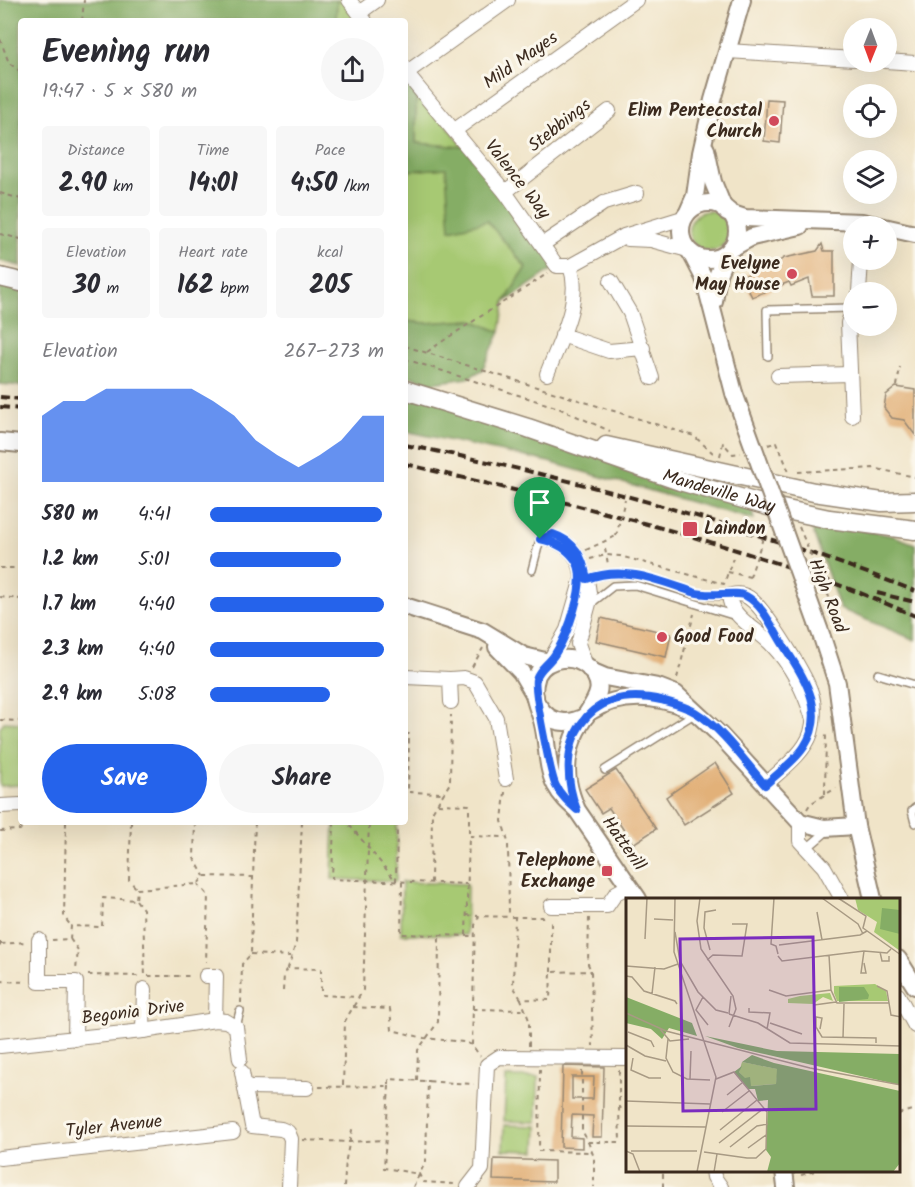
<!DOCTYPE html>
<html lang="en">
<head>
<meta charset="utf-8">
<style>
  :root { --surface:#fff; --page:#f7f7f7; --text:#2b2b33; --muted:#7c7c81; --accent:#2563eb }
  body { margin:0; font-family:Kalam,sans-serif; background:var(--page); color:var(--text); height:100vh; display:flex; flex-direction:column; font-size:22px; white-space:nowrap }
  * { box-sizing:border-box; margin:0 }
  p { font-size:20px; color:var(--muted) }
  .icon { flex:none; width:33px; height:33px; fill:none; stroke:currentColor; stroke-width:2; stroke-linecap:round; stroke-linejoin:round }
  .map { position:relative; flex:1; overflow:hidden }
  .side { position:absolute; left:18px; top:18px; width:390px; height:807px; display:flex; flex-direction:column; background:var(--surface); border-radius:6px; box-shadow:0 6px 24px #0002 }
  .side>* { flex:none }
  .needle { width:39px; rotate:181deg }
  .tools { position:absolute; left:843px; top:18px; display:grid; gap:12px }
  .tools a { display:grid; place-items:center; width:54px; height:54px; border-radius:50%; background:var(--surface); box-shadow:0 6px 24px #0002; font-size:30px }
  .pin { position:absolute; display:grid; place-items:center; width:51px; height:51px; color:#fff; margin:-62px -26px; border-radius:50% 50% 50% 0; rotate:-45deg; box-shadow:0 0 6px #0007 }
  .pin .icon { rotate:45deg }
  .round { display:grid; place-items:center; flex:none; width:63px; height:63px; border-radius:32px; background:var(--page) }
  .head { display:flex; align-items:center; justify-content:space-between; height:102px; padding:0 24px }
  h1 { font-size:33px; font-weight:700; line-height:45px }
  .metrics { display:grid; grid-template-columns:repeat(3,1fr); gap:9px; height:102px; padding:6px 24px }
  .metrics div { display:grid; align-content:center; border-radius:6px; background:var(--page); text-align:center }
  .metrics b { font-size:26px; font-weight:700 }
  .metrics small { font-size:16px; font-weight:400 }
  .metrics p { font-size:16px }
  .chart { height:168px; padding:12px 24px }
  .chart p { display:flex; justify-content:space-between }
  .chart svg { width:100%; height:108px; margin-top:6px; fill:var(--accent); opacity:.7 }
  .cta { display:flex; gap:12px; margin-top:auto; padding:12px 24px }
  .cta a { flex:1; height:69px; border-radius:36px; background:var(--accent); color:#fff; font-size:24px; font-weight:700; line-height:69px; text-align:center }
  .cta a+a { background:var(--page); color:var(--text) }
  ul { padding:0 24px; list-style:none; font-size:20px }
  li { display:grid; grid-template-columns:96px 72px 1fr; align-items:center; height:45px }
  li i { height:15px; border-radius:8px; background:var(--accent) }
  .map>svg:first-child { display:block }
  .green { fill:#a7c973; stroke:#717a48; stroke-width:1.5 }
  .forest { fill:#85ad65; stroke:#606c42; stroke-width:1.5 }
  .building { fill:#e2b179; fill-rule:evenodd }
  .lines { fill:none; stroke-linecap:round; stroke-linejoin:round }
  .service-casing { stroke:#968773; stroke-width:10 }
  .minor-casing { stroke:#968773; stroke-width:16 }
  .tertiary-casing { stroke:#968773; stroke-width:20 }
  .secondary-casing { stroke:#968773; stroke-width:21 }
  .path { stroke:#968773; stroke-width:2; stroke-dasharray:4.5 4.5; stroke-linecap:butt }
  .service { stroke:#fff; stroke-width:7 }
  .minor { stroke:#fff; stroke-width:14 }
  .tertiary { stroke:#fff; stroke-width:16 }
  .secondary { stroke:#fff; stroke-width:18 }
  .rail { stroke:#3b2a1e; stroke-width:4; stroke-dasharray:9 4.5; stroke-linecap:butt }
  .tertiary-bridge-casing { stroke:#968773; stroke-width:20; stroke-linecap:butt }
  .path-bridge { stroke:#968773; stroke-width:2; stroke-dasharray:4.5 4.5; stroke-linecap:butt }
  .tertiary-bridge { stroke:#fff; stroke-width:16 }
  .route-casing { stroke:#fff; stroke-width:12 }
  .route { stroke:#2563eb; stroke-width:8 }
  .poi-dot { fill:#d1495b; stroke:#fbf7ec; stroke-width:2 }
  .labels { text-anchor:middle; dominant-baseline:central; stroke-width:6; stroke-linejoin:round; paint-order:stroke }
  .street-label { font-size:18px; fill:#3b2a1e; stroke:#fbf7ec }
  .poi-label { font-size:18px; font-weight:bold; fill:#3b2a1e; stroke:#fbf7ec; text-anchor:end }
  .inset-road { fill:none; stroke:#a89a84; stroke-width:1.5 }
  .view { fill:#7b2cbf; fill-opacity:0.15; stroke:#7b2cbf; stroke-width:3 }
  .inset-edge { fill:none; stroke:#3b2a1e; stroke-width:3 }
</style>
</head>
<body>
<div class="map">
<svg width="915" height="1187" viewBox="0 0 915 1187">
  <rect width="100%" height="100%" fill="#fbf7ec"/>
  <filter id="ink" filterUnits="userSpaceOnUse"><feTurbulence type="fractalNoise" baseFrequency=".0167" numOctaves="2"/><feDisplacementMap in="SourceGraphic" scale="12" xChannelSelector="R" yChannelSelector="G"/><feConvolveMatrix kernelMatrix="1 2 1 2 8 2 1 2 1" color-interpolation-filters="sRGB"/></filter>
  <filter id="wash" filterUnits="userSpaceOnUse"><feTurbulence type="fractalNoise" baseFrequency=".008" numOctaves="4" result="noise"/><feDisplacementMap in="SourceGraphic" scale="24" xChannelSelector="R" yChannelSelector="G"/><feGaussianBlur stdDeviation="1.35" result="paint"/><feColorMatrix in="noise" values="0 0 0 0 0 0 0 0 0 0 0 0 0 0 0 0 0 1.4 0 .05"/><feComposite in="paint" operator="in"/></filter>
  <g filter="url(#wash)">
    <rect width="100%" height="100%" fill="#f0e4c8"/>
    <g class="green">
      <polygon points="337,0 349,0 365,21 336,21"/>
      <polygon points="416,85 464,147 416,143"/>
      <polygon points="446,168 526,268 505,302 500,332 472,320 426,323 405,321 405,171"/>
      <circle cx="709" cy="231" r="20"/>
      <polygon points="4,722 21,723 21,785 0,786 0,727"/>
      <polygon points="334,822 397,822 396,881 332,879"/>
      <polygon points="402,882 467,884 466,935 401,934"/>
      <polygon points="506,1077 538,1077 537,1122 504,1121"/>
      <polygon points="504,1125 537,1126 536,1151 503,1150"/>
    </g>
    <g class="forest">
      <polygon points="0,0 337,0 336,21 21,21 21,266 0,261"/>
      <polygon points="405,72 416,85 416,143 464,147 557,266 505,302 526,267 487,221 450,230 446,168 405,171"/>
      <polygon points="0,277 21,282 21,386 0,384"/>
      <polygon points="472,320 500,332 482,370 468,378 432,383 405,375 405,321 426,323"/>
      <polygon points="405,390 751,506 754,520 545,461 405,431"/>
      <polygon points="809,520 894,536 915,544 915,640 840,609"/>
    </g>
    <g id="blocks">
      <g class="building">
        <polygon points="767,99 783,100 780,143 764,141"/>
        <polygon points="822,244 824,251 834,251 834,296 812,296 809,279 791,286 789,282 752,297 742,277 767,265 769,268 784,258 817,251"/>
        <polygon points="896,387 915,390 915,435 904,420 892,418 884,408 886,395"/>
        <polygon points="601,618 671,634 666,657 596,641"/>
        <polygon points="715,763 734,793 684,825 666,797"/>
        <polygon points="616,770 656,829 633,844 609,808 601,813 585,789"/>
        <path d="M563 1066 604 1067 602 1137H592L593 1116 572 1115 571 1137 582 1138V1148L561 1147ZM572 1077H594L593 1099H572Z"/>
        <polygon points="494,1159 554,1161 554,1182 493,1180"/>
      </g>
    </g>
  </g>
  <g filter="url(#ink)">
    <use href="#blocks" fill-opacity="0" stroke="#968773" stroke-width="1.5"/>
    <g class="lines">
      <g class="service-casing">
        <g id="service">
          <polyline points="768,356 767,310 851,308"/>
          <path d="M540 539 553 534C576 541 583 557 587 579 639 560 681 602 731 595"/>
          <path d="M540 539C563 544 581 557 579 583"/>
          <polyline points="532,570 540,539"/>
          <polyline points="590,604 613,586 635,585 736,616"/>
          <polyline points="878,674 915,685"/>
          <polyline points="605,770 694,714"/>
          <polyline points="915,808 912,811 915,823"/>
          <polyline points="806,849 826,832"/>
          <polyline points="236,1027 240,1011"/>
        </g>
      </g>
      <g class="minor-casing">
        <g id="minor">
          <polyline points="349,0 365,21"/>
          <polyline points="359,13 377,0"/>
          <polyline points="728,51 854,59"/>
          <polyline points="886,61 915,63"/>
          <polyline points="405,72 505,192 557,266 570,266 624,236 686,217"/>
          <polyline points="406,73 508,0"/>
          <polyline points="455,130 636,0"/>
          <polyline points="505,192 609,111"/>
          <polyline points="628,239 651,240 688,250"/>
          <polyline points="543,244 604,203 637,193"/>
          <polyline points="611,281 630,313 652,378"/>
          <polyline points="859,292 861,260"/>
          <polyline points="562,335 609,351 643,348"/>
          <path d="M547 374C559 342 583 300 570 266"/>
          <polyline points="778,376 850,374"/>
          <polyline points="852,416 848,323 854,305"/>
          <polyline points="549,662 567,630 580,585 587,579 590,600 578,644 586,666"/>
          <polyline points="405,677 450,679 451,702"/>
          <polyline points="450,679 464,678 475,682 496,718 506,779"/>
          <path d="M765 785C781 770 804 754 811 733 814 722 815 706 812 696 808 678 767 613 753 601 747 595 741 593 732 595L730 601C734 619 760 631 772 645 791 665 805 693 813 719"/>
          <polyline points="0,806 21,805"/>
          <polyline points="800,822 800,841 824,867 842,899"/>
          <polyline points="551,906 607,906 616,893 629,886"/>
          <polyline points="39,940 39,982 76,982 75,1039"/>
          <polyline points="206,976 216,976 215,1020"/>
          <polyline points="898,995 915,1026"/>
          <polyline points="143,1031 144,989"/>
          <polyline points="0,1046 143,1031 215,1020 226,1021 236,1027 240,1059"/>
          <polyline points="242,1072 252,1126 281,1129 288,1132 291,1139 289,1187"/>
          <polyline points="245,1087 307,1088"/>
          <polyline points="0,1158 233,1132"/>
          <polyline points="713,1170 714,1177 721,1187"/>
          <polyline points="468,1187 482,1169 487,1065 499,1057 627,1058"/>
        </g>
      </g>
      <g class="tertiary-casing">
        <g id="tertiary">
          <polyline points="706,149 713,182 724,209"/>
          <circle cx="709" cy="231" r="28"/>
          <polyline points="688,212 695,196 701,153 713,100 742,0"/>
          <polyline points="727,212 745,218 862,222 915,234"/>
          <polyline points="730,249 752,237 800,226"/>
          <polyline points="691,253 704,278 734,393"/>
          <polyline points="714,302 718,274 727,253"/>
          <polyline points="0,442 21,444"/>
          <polyline points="405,606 483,631 524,656 549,662"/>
          <polyline points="822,637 837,683 856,826 873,899"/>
          <polyline points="497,647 521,672 535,696"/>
          <polyline points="591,671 605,677 658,687 676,694 720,735 800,822 824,828 856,826"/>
          <path d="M538 705C549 724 567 726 586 716"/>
          <path d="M591 711C620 693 656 695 687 708"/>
          <path d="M577 810C569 803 561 796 556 786 546 768 548 744 543 724 541 714 535 704 534 693 534 687 535 681 537 675 542 665 552 660 563 659 572 658 581 661 588 667 611 688 591 705 581 723 575 732 571 742 569 753 564 773 569 791 577 810L638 899"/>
          <polyline points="898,959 915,986"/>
          <polyline points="784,1170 786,1187"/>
        </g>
      </g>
      <g class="secondary-casing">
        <g id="secondary">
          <polyline points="0,277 21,282"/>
          <path id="s1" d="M405 390 528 428 680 481 768 506 829 519 915 530"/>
          <polyline points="606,446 814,492 882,502 915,501"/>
        </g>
      </g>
      <g class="path">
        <polyline points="82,21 84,0"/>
        <polyline points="0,39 9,63 21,72"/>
        <polyline points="0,193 21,199"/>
        <polyline points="0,234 21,239"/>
        <polyline points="405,346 694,436 713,453"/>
        <path d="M427 352C467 324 508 300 548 273"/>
        <polyline points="405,359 556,407 610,431"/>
        <polyline points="897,386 900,367"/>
        <polyline points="768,445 777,442 789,472"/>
        <polyline points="720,456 723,443 733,454 741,453"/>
        <polyline points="798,472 873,468 915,477"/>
        <polyline points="605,549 608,564"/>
        <polyline points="586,550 616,536"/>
        <polyline points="590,559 606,555 620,556 724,584 733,558"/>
        <polyline points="0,568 21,568"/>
        <polyline points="728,572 750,577"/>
        <polyline points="0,597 21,599"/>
        <polyline points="472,667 483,648"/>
        <polyline points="677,678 694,614"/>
        <polyline points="0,720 21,721"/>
        <polyline points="405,734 409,734 408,792 442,793"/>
        <polyline points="505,792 502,821 508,842 509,916"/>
        <polyline points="825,794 826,731"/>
        <polyline points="438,804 469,805 469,836 506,837"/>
        <polyline points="807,809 810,804 836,788"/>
        <polyline points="66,822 64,917 71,926"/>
        <polyline points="131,822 129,880 137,889"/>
        <polyline points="195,822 194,858 204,876"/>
        <polyline points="302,822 296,943 288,968 321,969 321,995 358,997"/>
        <polyline points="315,822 347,822 396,881"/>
        <polyline points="334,822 332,879 467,884"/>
        <polyline points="0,831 20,830 26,822"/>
        <polyline points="396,881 397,822"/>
        <polyline points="402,882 401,934 474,936"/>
        <polyline points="431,883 432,812 450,783 451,715"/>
        <polyline points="198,884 208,895 206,962"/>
        <polyline points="136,900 143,909 145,978"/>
        <polyline points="467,915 479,916"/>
        <polyline points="589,918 588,964 591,971 593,1046"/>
        <polyline points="466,935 469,836"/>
        <polyline points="70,939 78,950 76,970"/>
        <polyline points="52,940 70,939 71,926 102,927 103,898 136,900 137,889 198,884 204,876 253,877 255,822"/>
        <polyline points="0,942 0,951"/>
        <polyline points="1,944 25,942"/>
        <polyline points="251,954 290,956"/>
        <polyline points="551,972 551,918"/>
        <polyline points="88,975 139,976"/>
        <polyline points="148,976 193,976"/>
        <polyline points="0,981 27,982"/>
        <polyline points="283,991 284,975 288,968"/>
        <polyline points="521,999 513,986 515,917 545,917"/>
        <polyline points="241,1003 242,964 251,954 253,877"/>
        <polyline points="353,1007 390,1009 392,1030 424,1038 464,1042 472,1045 480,1056"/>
        <polyline points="473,1009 523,1010"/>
        <polyline points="472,1045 475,925 479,916 515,917"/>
        <polyline points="529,1046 529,1020 521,999 550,1000 551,972 591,971"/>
        <polyline points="540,1069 539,1151 592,1152"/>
        <polyline points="619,1070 619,1108 627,1108"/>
        <polyline points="582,1071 582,1130 588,1142 620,1142 619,1108"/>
        <polyline points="417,1080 418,1050 438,1022 439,935"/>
        <polyline points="343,1085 345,1021 363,990 369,822"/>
        <polyline points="389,1086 384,1168 419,1174 423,1182 455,1184"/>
        <polyline points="319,1087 389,1086 389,1079 474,1084"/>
        <polyline points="898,1114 915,1109"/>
        <polyline points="303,1140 350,1142 384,1140"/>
        <polyline points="588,1142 594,1157 594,1187"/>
        <polyline points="801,1175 818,1170"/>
        <polyline points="344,1187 346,1159 353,1125"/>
        <polyline points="413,1187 426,1161 428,1080"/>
        <polyline points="663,1187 663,1170"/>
      </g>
      <use href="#service" class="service"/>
      <use href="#minor" class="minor"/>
      <use href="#tertiary" class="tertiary"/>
      <use href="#secondary" class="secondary"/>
      <g class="rail">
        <polyline points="0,397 21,399"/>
        <polyline points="0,407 21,409"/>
        <path d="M405 445C579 478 750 527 915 591"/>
        <path d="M405 464C573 504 758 546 915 616"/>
        <polyline points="877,593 915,602"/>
      </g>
      <g class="tertiary-bridge-casing">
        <polyline id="tertiary-bridge" points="734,393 822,637"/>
      </g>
      <g class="path-bridge">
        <polyline points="799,527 829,597 831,617"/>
        <polyline points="616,536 625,499"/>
        <polyline points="750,577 767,526"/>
      </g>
      <use href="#tertiary-bridge" class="tertiary-bridge"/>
    </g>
  </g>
  <g class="lines" filter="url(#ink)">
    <g class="route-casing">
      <path id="route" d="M553 534C575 541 583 557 587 579 623 565 658 580 693 592 711 598 735 590 746 596 763 605 772 627 782 643 801 674 829 709 804 747 795 761 778 773 765 785 745 762 722 728 695 712 685 706 672 703 661 700 584 682 552 746 577 810 569 803 561 796 556 786 551 777 533 687 536 679 539 668 549 664 555 654 567 636 587 584 577 563 569 548 555 542 540 539Z"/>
    </g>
    <use href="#route" class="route"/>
  </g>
  <g class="poi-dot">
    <circle cx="774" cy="121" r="6"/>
    <circle cx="792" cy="274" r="6"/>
    <rect x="682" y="521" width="16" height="16" rx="3"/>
    <circle cx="662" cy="637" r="6"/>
    <rect x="601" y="865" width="12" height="12" rx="3"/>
  </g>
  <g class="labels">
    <g class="street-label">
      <text transform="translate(521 61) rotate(-35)">Mild Mayes</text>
      <text transform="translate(560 126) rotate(-38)">Stebbings</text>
      <text transform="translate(517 180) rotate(52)">Valence Way</text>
      <text stroke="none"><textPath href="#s1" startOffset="330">Mandeville Way</textPath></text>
      <text transform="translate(827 596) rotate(69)">High Road</text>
      <text transform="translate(623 844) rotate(55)">Hatterill</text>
      <text transform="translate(133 1013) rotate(-7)">Begonia Drive</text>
      <text transform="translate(114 1127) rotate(-6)">Tyler Avenue</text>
    </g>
    <g class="poi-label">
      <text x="762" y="111">Elim Pentecostal<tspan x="762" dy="21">Church</tspan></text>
      <text x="780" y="264">Evelyne<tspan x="780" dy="21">May House</tspan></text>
      <text x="704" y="529" text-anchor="start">Laindon</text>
      <text x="674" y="637" text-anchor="start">Good Food</text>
      <text x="595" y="861">Telephone<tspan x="595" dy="21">Exchange</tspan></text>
    </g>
  </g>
  <g transform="translate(626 898)">
    <rect width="274" height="274" fill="#f0e4c8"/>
    <path d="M229 0H274V53L248 34 251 24 232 12ZM249 86 260 93 262 103H211L208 95V88ZM204 95 207 103 197 99 187 106 162 105V101L174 98ZM116 164 152 171 150 186 125 188 113 174Z" fill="#a7c973"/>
    <path d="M256 10 274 12V36L254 31ZM213 89H238L243 97 242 101 213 104ZM0 99 66 125 71 138 43 130 36 141 25 131 0 125ZM79 138 151 153 274 156V187L112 150ZM126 157 148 165 274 193V265L267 274H141L145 259 140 252 142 202 132 203 129 191H122L108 174 116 168 113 174 119 180 124 179 125 188 150 186 151 171 116 164Z" fill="#85ad65"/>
    <path class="inset-road" d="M49 0 48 54 90 179 71 274M74 0 71 23 75 51 107 98 110 111 103 129M148 0 145 46 150 48 152 56M196 0 232 26 237 36M212 0 240 18 237 30 275 57M191 14 196 42M28 21 47 22M49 34 54 63 72 94 90 112 102 115M19 41 21 0M153 47 234 37 241 33M84 52 78 30 79 14 90 12M238 53 235 75H240L238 65M254 54 256 63H263V58M203 57 205 92 211 105H263L265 117 275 119M152 58 156 63 238 53 261 55 265 51M81 62 87 57 116 58 121 26H106M0 68 38 71 52 66M0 78 6 79 18 93 49 103 51 106M251 88 261 93 263 105M143 92 160 98 205 92M26 96 29 69M77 99 70 112 82 127M188 107 210 104M123 110V114L144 115 141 131M0 115 40 133 184 170 275 187M103 116 132 125 164 145 275 148M103 116 105 98M144 125 176 136M34 131 44 143 63 141M194 131 196 120 190 119V129L196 139 250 140V145M2 134 25 143 28 149M217 140 218 106M42 141 40 160 47 174 61 181 84 182M0 147 19 158 40 163M7 160 5 172 23 180H35M64 181 65 153M101 197 116 185M0 203 84 206M96 214 123 193M0 228 80 229M94 232 131 202M93 245 138 210M104 249 131 228 142 226M122 250 140 237M0 253 7 256 14 274M5 253H71M78 254 121 260H130L140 251 141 214 108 174 90 181M88 274 91 256"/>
    <path class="view" d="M187 39 190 211 57 213 54 41Z"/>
    <rect width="274" height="274" class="inset-edge"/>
  </g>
</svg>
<div class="tools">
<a><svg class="needle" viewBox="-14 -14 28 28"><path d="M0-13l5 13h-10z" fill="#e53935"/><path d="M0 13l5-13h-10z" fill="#7c7c81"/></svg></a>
<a><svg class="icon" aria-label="locate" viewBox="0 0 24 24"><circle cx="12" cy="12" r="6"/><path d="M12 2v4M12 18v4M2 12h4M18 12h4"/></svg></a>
<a><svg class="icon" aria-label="layers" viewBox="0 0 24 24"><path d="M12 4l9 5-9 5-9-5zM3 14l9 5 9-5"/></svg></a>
<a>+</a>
<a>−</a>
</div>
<div class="pin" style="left:540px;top:539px;background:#1e9e55"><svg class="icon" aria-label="arrive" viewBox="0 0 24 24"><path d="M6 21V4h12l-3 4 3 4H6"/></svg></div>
<section class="side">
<div class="head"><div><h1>Evening run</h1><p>19:47 · 5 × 580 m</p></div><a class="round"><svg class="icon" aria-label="share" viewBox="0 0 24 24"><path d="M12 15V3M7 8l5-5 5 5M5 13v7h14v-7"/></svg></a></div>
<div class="metrics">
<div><p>Distance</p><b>2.90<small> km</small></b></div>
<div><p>Time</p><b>14:01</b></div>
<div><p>Pace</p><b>4:50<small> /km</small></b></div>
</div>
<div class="metrics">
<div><p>Elevation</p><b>30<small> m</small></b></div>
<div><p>Heart rate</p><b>162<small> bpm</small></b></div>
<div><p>kcal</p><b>205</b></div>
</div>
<div class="chart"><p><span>Elevation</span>267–273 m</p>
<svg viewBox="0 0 160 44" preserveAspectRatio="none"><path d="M0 44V17L10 11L20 11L30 6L40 6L50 6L60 6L70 6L80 11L90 17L100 27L110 33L120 38L130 33L140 27L150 17L160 17V44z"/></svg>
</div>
<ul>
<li><b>580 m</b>4:41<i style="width:99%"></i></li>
<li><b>1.2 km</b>5:01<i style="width:75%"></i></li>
<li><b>1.7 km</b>4:40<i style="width:100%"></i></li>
<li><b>2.3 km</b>4:40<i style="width:100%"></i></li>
<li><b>2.9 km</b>5:08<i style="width:69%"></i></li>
</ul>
<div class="cta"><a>Save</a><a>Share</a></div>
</section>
</div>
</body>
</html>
